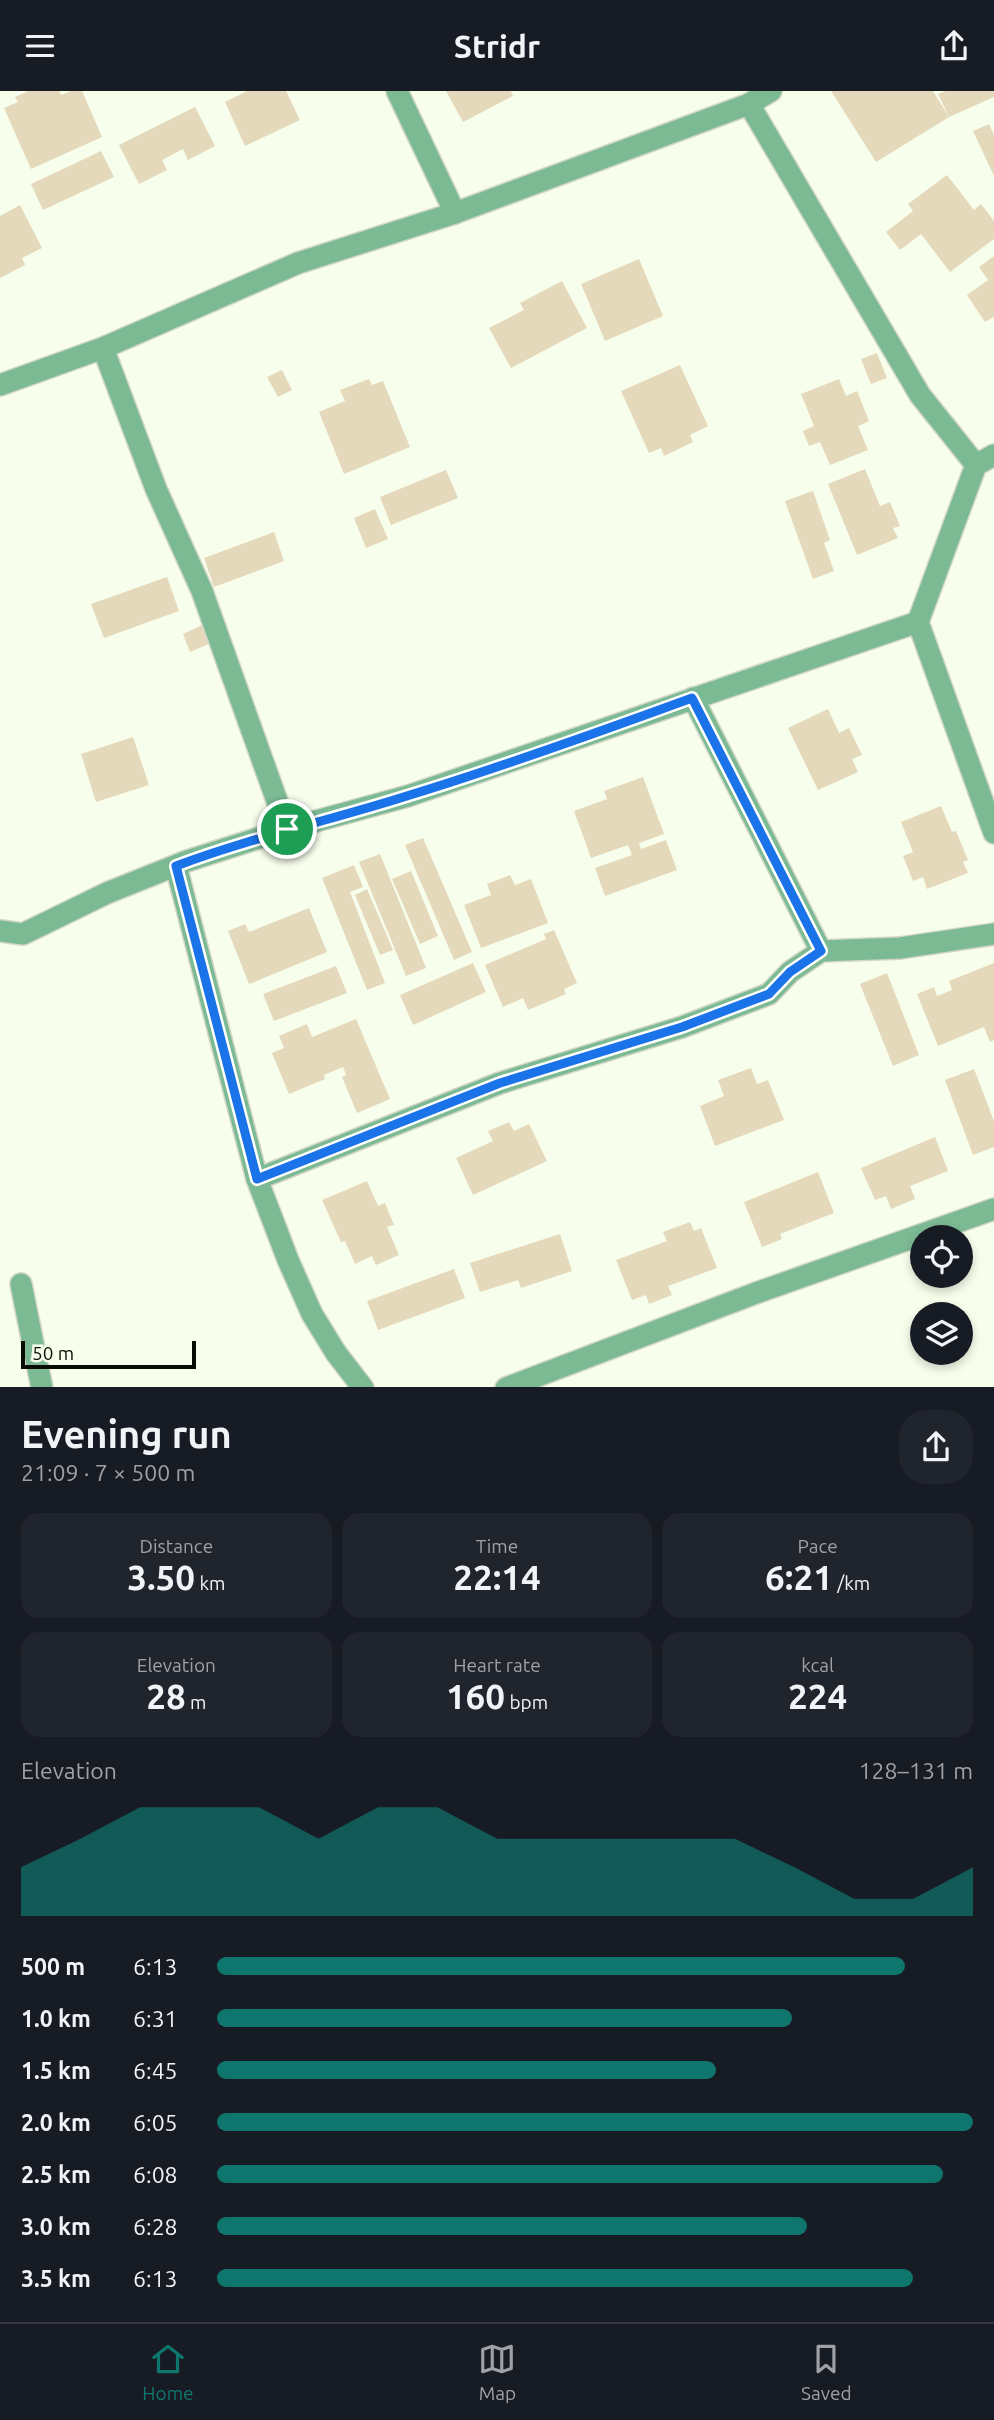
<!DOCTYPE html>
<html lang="en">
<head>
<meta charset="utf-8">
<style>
  :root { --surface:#171b24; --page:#20242c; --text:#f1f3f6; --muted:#9ea1a6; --line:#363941; --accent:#0f766e }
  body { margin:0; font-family:Ubuntu,sans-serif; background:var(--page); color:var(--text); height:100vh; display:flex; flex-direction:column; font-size:26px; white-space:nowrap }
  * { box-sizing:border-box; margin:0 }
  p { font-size:23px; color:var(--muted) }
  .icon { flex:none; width:38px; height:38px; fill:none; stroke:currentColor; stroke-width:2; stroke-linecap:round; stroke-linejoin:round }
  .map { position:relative; height:1296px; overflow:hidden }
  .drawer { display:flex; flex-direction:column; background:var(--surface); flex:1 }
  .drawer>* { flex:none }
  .fabs { position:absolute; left:910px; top:1134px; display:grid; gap:14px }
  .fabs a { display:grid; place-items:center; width:63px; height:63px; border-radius:50%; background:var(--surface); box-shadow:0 4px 10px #0003; font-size:35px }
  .scale { position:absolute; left:21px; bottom:18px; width:175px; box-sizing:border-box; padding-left:7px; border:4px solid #0a0d05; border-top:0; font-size:19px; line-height:24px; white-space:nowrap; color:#0a0d05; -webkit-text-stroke:5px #f8feec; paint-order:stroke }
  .pin { position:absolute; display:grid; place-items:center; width:60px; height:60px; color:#fff; margin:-30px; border:4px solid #fff; border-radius:50%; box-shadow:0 2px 7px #0007 }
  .round { display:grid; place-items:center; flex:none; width:74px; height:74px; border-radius:28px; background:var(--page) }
  .headline { display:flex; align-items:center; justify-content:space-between; height:119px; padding:0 21px }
  h1 { font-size:38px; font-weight:600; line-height:52px }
  .figures { display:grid; grid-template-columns:repeat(3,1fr); gap:10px; height:119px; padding:7px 21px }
  .figures div { display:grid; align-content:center; border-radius:18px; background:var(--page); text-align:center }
  .figures b { font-size:35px; font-weight:600 }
  .figures small { font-size:19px; font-weight:400 }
  .figures p { font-size:19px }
  .chart { height:196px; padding:14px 21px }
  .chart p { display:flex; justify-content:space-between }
  .chart svg { width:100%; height:126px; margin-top:7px; fill:var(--accent); opacity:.7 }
  ul { padding:0 21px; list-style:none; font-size:23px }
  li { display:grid; grid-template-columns:112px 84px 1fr; align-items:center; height:52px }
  li i { height:18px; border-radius:9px; background:var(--accent) }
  header { display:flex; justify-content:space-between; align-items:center; height:91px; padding:0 21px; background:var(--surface); font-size:32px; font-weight:600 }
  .tab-bar { display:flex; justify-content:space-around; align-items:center; height:98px; border-top:2px solid var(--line); background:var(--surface); font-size:19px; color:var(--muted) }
  .tab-bar a { display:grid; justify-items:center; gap:4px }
  .tab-bar .current { color:var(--accent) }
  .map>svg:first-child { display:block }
  .building { fill:#e5d9bb }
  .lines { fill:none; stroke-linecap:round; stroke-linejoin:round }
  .street-casing { stroke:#d2d7c7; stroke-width:24 }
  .street { stroke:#7cba93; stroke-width:21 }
  .route-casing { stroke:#fff; stroke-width:14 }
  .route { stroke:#1a73e8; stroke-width:9 }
</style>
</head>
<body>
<header><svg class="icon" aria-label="menu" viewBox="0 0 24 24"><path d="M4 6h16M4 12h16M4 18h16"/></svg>Stridr<svg class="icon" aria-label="share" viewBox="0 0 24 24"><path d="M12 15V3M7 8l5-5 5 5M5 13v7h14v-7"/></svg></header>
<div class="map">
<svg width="994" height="1297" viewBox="0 0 994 1297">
  <rect width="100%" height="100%" fill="#f8feec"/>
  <g class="building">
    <polygon points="28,0 60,0 61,4 71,0 82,0 102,46 31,78 4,17 18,11 15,6"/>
    <polygon points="247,0 286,0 300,29 245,55 225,11"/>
    <polygon points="446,0 511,0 513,5 463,31"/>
    <polygon points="831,0 933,0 949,26 876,71"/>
    <polygon points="945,0 994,0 994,6 949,26 938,3"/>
    <polygon points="195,16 215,55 188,69 183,58 162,69 167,79 139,93 119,54"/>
    <polygon points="989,33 994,44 994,85 973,40"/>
    <polygon points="101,60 114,86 43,119 31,93"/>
    <polygon points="947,84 974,119 981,113 994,130 994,148 950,181 921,143 900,159 886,141 913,120 908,113"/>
    <polygon points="20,114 42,157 22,167 25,174 0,187 0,125"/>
    <polygon points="994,165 994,226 985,231 967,204 988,189 979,176"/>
    <polygon points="639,168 663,225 605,250 581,193"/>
    <polygon points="562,190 587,237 511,277 489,237 524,219 520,212"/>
    <polygon points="877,262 887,287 871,293 861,268"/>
    <polygon points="680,274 708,335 690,344 693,351 664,365 661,357 649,362 621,300"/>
    <polygon points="282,279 292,299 278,306 267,286"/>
    <polygon points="369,288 372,294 383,290 410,356 344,383 319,321 345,310 340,299"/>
    <polygon points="839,288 846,305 857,300 869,330 858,335 868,359 830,374 820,351 809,355 803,340 814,335 801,303"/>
    <polygon points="865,378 880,415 890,411 900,435 893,437 898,447 857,464 828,393"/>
    <polygon points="446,379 458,407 391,434 380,406"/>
    <polygon points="813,400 830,449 824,452 834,480 813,488 785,410"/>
    <polygon points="375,418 388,448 366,457 354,427"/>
    <polygon points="274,441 284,470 214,496 204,467"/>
    <polygon points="167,486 179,520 104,547 91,513"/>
    <polygon points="202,534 211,552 190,561 183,543"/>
    <polygon points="828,618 839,642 849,637 862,664 852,668 858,681 818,699 788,637"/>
    <polygon points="133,646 149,694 96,711 81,663"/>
    <polygon points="643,686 664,743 639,752 641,758 666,749 677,779 605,805 595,777 632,764 628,754 591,767 574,720 607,708 604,700"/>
    <polygon points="941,715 952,741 956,740 968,769 963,771 968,782 927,798 923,786 913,790 903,765 913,761 901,731"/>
    <polygon points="423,747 472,861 454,869 405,754"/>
    <polygon points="380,763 426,877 406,885 359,771"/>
    <polygon points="354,774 363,796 350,801 385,892 367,899 322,787"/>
    <polygon points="411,780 438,845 420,853 392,788"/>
    <polygon points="510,784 515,794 531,788 548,832 481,857 464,814 491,804 487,793"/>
    <polygon points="367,798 393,859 380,864 355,804"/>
    <polygon points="309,817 327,861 249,893 228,840 245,833 249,841"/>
    <polygon points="554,839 577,892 564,898 566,903 528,919 523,907 503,916 485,874 546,848 544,843"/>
    <polygon points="473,872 486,901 413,934 400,904"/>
    <polygon points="994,872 994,949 990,951 984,936 938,955 917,903 934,896 937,905 952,899 949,890"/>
    <polygon points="336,875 347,902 274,930 263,903"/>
    <polygon points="887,882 919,964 893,975 860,893"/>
    <polygon points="356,928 390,1008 357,1022 342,986 346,984 343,976 324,984 325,988 289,1003 272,962 284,957 279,945 307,933 312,946"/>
    <polygon points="751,977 757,993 768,989 784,1029 715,1055 700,1015 724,1005 718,989"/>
    <polygon points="974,978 994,1030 994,1056 973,1064 945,989"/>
    <polygon points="509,1031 514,1040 529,1033 547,1070 473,1104 456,1067 493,1050 488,1040"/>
    <polygon points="935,1046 948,1080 910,1095 915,1108 891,1118 886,1105 875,1109 861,1077"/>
    <polygon points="818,1081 834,1122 780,1143 782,1148 762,1156 744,1111"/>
    <polygon points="367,1090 378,1115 385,1112 394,1134 387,1136 399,1164 376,1174 372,1165 355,1173 345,1150 341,1151 322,1109"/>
    <polygon points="690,1131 694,1140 701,1137 717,1177 668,1195 672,1204 649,1213 646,1204 632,1209 616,1169 667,1150 663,1141"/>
    <polygon points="560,1143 572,1180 521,1197 518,1189 480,1201 470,1172"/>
    <polygon points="454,1178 465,1207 378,1239 367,1210"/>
  </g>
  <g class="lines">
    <g class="street-casing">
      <g id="street">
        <polyline points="397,0 455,122"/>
        <polyline points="749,13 920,304 976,374"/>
        <polyline points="103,257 156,398 202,500 287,738"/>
        <polyline points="0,294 103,257 298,172 455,122 749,13 771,0"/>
        <polyline points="994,364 976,374 918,531 994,742"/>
        <polyline points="693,607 821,860"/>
        <polyline points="176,775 257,1088 288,1169 312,1223 336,1262 363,1297"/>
        <polyline points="0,840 23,843 107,802 187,770 287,738 408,705 918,531"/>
        <polyline points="257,1088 500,992 682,936 769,903 790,881 821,860 900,857 994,843"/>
        <polyline points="21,1193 42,1297"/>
        <polyline points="506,1297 756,1202 994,1118"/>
      </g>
    </g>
    <use href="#street" class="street"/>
  </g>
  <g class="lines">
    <g class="route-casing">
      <path id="route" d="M692 607 821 860 790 881 769 903 682 936 500 992 257 1088 176 775C253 746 332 729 410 704 505 675 599 641 692 607Z"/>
    </g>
    <use href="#route" class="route"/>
  </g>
</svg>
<div class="fabs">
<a><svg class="icon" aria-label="locate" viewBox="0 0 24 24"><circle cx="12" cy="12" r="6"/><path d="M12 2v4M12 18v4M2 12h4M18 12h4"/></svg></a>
<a><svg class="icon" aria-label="layers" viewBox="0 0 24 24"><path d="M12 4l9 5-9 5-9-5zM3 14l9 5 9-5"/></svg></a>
</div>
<div class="scale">50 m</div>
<div class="pin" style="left:287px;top:738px;background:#1e9e55"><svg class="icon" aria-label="arrive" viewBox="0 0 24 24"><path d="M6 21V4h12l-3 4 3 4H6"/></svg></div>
</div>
<section class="drawer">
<div class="headline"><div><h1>Evening run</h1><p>21:09 · 7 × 500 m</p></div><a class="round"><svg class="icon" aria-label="share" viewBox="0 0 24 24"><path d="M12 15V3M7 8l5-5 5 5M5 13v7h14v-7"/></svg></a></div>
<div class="figures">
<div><p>Distance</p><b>3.50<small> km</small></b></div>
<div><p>Time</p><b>22:14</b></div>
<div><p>Pace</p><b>6:21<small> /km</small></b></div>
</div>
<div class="figures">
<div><p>Elevation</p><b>28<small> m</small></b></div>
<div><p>Heart rate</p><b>160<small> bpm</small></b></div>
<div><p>kcal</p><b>224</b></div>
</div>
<div class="chart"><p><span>Elevation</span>128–131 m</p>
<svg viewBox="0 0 160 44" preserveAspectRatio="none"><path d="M0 44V27L10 17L20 6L30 6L40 6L50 17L60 6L70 6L80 17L90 17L100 17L110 17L120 17L130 27L140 38L150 38L160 27V44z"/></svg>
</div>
<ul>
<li><b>500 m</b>6:13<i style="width:91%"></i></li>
<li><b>1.0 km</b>6:31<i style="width:76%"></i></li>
<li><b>1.5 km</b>6:45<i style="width:66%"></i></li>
<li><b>2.0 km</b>6:05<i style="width:100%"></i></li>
<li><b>2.5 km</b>6:08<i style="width:96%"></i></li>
<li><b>3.0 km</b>6:28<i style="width:78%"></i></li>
<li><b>3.5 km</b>6:13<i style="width:92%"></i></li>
</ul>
</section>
<nav class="tab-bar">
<a class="current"><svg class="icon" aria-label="home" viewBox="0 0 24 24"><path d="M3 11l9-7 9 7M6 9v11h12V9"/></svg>Home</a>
<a><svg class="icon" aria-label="map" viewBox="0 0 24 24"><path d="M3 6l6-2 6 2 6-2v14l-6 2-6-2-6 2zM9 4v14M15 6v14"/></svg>Map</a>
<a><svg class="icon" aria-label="saved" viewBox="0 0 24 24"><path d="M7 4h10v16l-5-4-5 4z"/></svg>Saved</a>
</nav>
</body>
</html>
